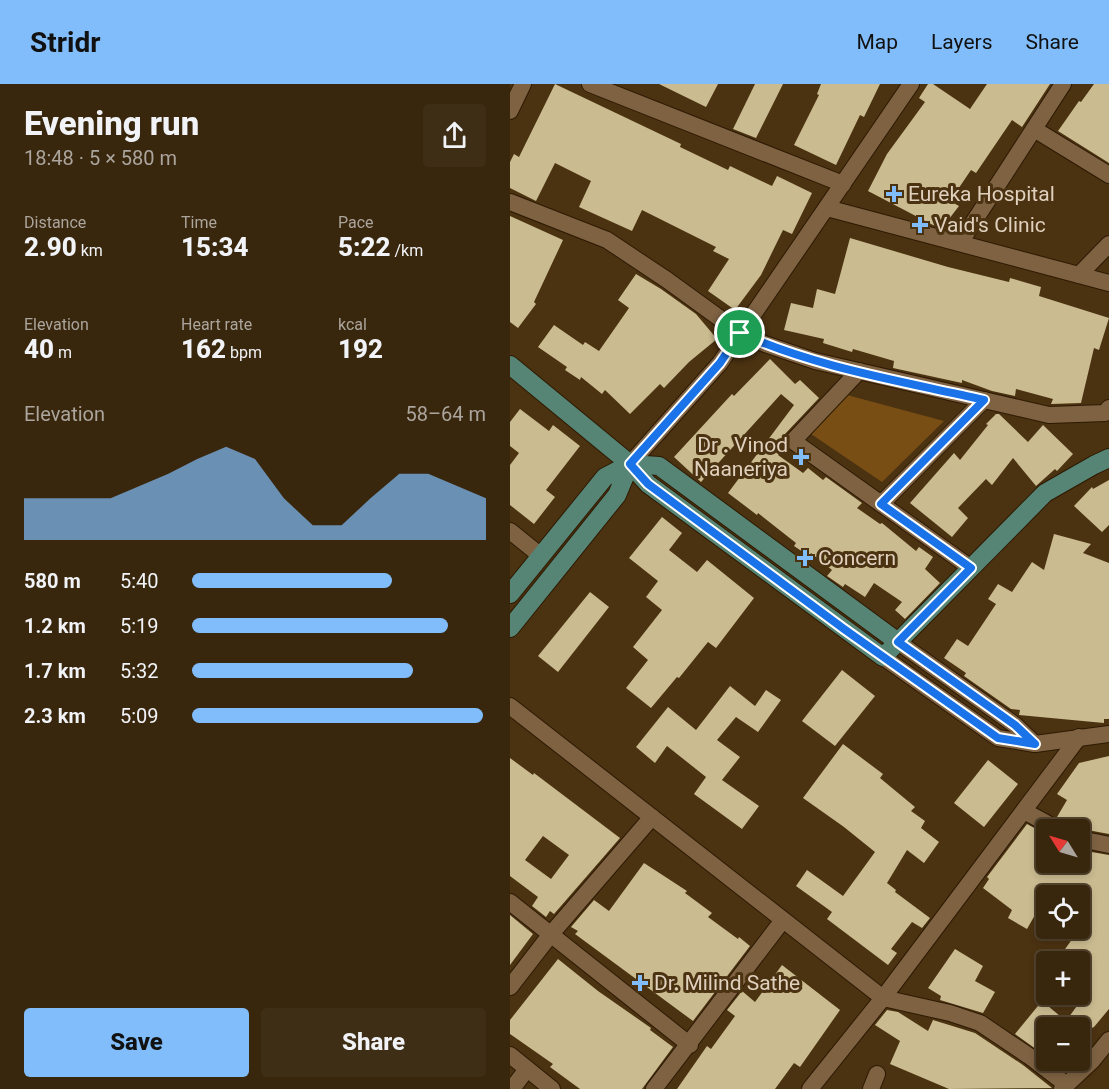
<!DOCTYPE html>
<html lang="en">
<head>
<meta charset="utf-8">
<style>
  :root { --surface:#38260d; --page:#3f2e16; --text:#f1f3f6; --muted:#aba59d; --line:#52432e; --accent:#80bdfa }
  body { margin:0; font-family:Roboto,sans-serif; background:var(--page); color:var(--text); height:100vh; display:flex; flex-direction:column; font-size:22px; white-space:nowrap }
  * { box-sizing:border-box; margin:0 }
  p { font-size:20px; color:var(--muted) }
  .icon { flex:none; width:33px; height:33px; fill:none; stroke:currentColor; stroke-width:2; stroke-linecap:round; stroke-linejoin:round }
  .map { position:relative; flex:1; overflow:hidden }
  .details { display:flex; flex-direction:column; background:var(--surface); width:510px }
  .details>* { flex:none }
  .needle { width:39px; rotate:307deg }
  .controls { position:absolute; left:526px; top:735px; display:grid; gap:12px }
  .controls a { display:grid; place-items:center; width:54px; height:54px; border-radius:6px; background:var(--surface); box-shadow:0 3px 9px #0003,0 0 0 2px var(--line); font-size:30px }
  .pin { position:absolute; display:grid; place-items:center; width:51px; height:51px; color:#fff; margin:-26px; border:3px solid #fff; border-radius:50%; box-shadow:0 2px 6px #0007 }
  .round { display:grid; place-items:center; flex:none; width:63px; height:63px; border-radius:6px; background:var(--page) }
  .summary { display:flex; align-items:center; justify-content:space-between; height:102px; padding:0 24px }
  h1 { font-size:33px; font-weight:800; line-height:45px }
  .metrics { display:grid; grid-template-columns:repeat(3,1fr); gap:9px; height:102px; padding:6px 24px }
  .metrics div { display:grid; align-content:center }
  .metrics b { font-size:26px; font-weight:800 }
  .metrics small { font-size:16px; font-weight:400 }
  .metrics p { font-size:16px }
  .chart { height:168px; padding:12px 24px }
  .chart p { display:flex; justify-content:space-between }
  .chart svg { width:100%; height:108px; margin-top:6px; fill:var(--accent); opacity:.7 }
  .cta { display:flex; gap:12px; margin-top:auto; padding:12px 24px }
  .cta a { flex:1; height:69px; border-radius:6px; background:var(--accent); color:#111; font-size:24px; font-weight:800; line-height:69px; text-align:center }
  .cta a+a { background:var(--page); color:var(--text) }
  ul { padding:0 24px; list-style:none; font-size:20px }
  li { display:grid; grid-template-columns:96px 72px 1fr; align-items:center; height:45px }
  li i { height:15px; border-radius:8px; background:var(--accent) }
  header { display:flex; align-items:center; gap:36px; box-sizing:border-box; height:84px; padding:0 30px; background:var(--accent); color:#111 }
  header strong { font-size:28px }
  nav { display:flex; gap:33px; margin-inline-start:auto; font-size:21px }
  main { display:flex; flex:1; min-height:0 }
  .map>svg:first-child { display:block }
  .green { fill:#784e14 }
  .building { fill:#cabb90; fill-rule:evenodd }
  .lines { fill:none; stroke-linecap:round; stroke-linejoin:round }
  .minor-casing { stroke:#2d1a03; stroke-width:18 }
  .major-casing { stroke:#2d1a03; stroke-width:20 }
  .minor { stroke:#7e6242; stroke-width:16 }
  .major { stroke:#568575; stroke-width:18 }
  .route-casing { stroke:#fff; stroke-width:12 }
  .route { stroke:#1a73e8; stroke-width:8 }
  .poi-dot { fill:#80bdfa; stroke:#4b3211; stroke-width:2 }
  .labels { text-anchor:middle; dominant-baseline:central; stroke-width:6; stroke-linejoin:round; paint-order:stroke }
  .poi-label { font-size:21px; fill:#e0d0be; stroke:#4b3211; text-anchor:start }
</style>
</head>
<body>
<header>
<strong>Stridr</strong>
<nav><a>Map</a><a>Layers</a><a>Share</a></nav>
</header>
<main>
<section class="details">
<div class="summary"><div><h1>Evening run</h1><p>18:48 · 5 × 580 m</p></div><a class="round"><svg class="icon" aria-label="share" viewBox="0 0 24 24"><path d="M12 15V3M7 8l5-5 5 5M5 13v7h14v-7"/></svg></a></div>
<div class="metrics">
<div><p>Distance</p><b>2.90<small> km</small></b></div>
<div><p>Time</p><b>15:34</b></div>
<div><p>Pace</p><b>5:22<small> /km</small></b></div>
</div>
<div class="metrics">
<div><p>Elevation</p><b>40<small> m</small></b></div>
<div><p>Heart rate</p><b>162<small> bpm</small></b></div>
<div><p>kcal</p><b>192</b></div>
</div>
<div class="chart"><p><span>Elevation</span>58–64 m</p>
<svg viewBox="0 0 160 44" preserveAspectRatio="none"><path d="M0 44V27L10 27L20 27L30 27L40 22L50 17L60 11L70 6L80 11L90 27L100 38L110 38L120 27L130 17L140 17L150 22L160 27V44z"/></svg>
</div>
<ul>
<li><b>580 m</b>5:40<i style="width:68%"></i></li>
<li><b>1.2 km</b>5:19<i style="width:87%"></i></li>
<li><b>1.7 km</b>5:32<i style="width:75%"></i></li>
<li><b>2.3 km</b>5:09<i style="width:99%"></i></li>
</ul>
<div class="cta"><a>Save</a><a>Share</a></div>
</section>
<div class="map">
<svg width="599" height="1005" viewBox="0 0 599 1005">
  <rect width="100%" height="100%" fill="#4b3211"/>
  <polygon class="green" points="337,311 434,337 372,398 301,350"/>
  <g class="building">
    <polygon points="45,0 171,60 170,63 218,86 220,82 262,102 267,92 302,109 282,150 273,146 251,191 225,226 198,207 219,175 203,167 206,163 132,126 122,147 69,123 81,97 45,79 26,117 0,104 0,78 4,70 9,73"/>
    <polygon points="149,0 208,0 196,23"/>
    <polygon points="245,0 273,0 246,54 223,45"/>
    <polygon points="311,0 370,0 354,33 350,31 326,81 284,61 309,11 307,10"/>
    <polygon points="418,0 423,0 460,25 477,0 540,0 512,43 502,36 466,89 461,86 440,117 449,122 432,144 423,141 358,107 377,70 415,18 409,14"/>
    <polygon points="584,0 599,0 599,79 548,47 569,17 571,18"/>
    <polygon points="0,132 53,156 24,218 26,220 8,244 0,238"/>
    <polygon points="340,154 438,183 499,198 500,194 531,203 529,212 599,234 589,266 584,264 571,319 541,320 543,315 506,305 505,312 482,307 452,296 452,299 383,284 384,277 343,265 342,268 313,259 314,255 274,246 281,219 303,224 307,205 325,210"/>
    <polygon points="126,190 151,205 186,230 207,255 179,278 154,304 150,300 120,330 95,306 92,310 71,293 70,296 55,286 57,283 28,263 44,241 73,261 75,258 89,267 119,224 108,216"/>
    <polygon points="260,275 285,300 290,296 309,314 275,350 273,356 275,363 268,371 293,389 298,384 313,396 316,393 352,419 347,424 370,440 372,439 406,467 409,463 423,473 415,485 430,499 395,535 385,526 392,518 364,499 355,513 335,500 333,503 317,492 322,486 301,469 299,472 284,462 286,459 248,429 247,431 218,409 284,321 271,310 191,398 164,373 222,310 224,312"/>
    <polygon points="10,325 39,347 43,341 70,362 36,406 45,413 24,440 0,421 0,381 9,369 0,362 0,338"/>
    <polygon points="486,330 489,330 518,358 533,341 563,370 547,387 545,385 526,402 503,374 482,401 476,395 448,424 458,434 442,453 400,419 444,369 450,376 478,341 476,340"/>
    <polygon points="599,396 599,441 592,448 564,422 582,403 583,405"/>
    <polygon points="152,433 172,449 159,466 187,488 197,476 244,514 206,564 198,558 169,594 167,593 141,624 116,604 138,576 123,563 152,526 136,513 148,497 119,474"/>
    <polygon points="544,450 581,460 573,469 599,479 599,635 594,635 594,639 509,631 510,626 501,625 454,592 456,589 434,574 447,555 458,562 486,520 478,515 488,500 502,508 522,478 534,486"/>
    <polygon points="80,508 99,523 48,588 28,572"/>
    <polygon points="332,586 365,612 325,662 292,637"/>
    <polygon points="220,602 245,622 256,606 271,616 248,648 226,633 207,656 230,673 212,696 249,722 232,745 184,710 196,693 157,662 145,679 126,663 158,623 186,646"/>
    <polygon points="333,660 373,690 370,694 405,723 401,727 415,737 411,744 429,758 414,779 397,766 377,799 386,806 385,808 420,834 412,844 402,838 381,865 387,869 378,881 317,835 322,828 286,802 297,786 333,812 365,768 334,743 293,714"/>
    <polygon points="599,672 599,750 572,745 559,746 558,740 547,733 557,716 547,710 569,679"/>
    <path d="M0 674 23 691 24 689 110 754 44 830 40 827 36 833 22 822 28 813 0 792ZM33 752 59 771 41 795 15 776Z"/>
    <polygon points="478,676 508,700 474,743 444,719"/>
    <polygon points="517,740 537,751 537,778 570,778 570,766 599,771 599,925 584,943 570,949 570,944 537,944 537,973 505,950 532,917 556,937 572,915 570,913 570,878 553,868 570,844 570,812 537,812 537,839 525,831 517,845 498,834 502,826 473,804 479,795 477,793"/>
    <polygon points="134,779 177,807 175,809 202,829 198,833 228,855 229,853 240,862 183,937 65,850 68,847 61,843 84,816 99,827"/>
    <polygon points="0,831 23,850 0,881"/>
    <polygon points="445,865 473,882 465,897 485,908 473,929 430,916 431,912 418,904"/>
    <polygon points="48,875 88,907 141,944 140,946 163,963 132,1005 70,1005 40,983 43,980 0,950 0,936"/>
    <polygon points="272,881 330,926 290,983 284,979 265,1005 167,1005 197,962 201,965 225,932 217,926 232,907 245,918"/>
    <polygon points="377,926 388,928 418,947 423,936 465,949 513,981 542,1004 439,1005 380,980 390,957 365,941"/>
    <polygon points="542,976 561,976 555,986"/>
  </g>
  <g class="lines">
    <g class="minor-casing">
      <g id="minor">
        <polyline points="80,0 333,100"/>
        <polyline points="0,27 13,0"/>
        <polyline points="524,45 599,91"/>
        <polyline points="0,118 97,156 157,196 230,249 255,260 305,277 539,331 595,329 599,324"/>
        <polyline points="317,124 599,199"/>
        <polyline points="450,159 553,0"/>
        <polyline points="569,191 599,160"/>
        <polyline points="349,287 283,357 461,484"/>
        <polyline points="120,380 210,279 401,0"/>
        <polyline points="371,420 474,316"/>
        <polyline points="0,447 31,472"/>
        <polyline points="388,558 505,641 525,660"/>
        <polyline points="373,573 488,654 525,660 599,650"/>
        <polyline points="0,622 373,914 440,929 470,939 519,972 557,1001"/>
        <polyline points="514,727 549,746"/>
        <polyline points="570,755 599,761"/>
        <polyline points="0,818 180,961"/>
        <polyline points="0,903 41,850 142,733"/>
        <polyline points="0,971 42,1005"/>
        <polyline points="2,1005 17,985"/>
        <polyline points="144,1005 273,836"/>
        <polyline points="300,1005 373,914 569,653"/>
        <polyline points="361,1005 367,990"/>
        <polyline points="552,1005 582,977 599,956"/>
      </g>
    </g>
    <g class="major-casing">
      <g id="major">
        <polyline points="0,281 120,380 138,400 373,573 535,409 584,381 599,374"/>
        <polyline points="0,510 95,393 120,380 149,382 388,558"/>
        <polyline points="0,544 107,411 120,380"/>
      </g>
    </g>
    <use href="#minor" class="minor"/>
    <use href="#major" class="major"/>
  </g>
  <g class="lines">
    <g class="route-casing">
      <path id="route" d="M230 249C307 284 392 297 474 316L371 420 461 484 388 558 505 641 525 660 488 654 334 545 138 400 120 380 210 279Z"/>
    </g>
    <use href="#route" class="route"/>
  </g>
  <g class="poi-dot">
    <path d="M381 101h6v6h6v6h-6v6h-6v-6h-6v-6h6z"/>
    <path d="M407 132h6v6h6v6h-6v6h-6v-6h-6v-6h6z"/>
    <path d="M288 364h6v6h6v6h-6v6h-6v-6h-6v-6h6z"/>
    <path d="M292 465h6v6h6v6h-6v6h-6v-6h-6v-6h6z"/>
    <path d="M127 890h6v6h6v6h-6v6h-6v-6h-6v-6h6z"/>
  </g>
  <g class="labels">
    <g class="poi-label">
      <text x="398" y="110">Eureka Hospital</text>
      <text x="424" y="141">Vaid's Clinic</text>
      <text x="278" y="361" text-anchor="end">Dr . Vinod<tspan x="278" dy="24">Naaneriya</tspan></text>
      <text x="308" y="474">Concern</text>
      <text x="144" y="899">Dr. Milind Sathe</text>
    </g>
  </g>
</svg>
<div class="controls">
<a><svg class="needle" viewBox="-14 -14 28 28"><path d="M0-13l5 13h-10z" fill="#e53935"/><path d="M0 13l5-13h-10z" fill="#aba59d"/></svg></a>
<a><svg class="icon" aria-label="locate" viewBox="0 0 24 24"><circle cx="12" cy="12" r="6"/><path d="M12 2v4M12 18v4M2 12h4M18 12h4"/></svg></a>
<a>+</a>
<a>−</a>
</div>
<div class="pin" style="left:230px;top:249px;background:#1e9e55"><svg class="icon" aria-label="arrive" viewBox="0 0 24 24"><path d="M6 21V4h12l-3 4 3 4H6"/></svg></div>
</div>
</main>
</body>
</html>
